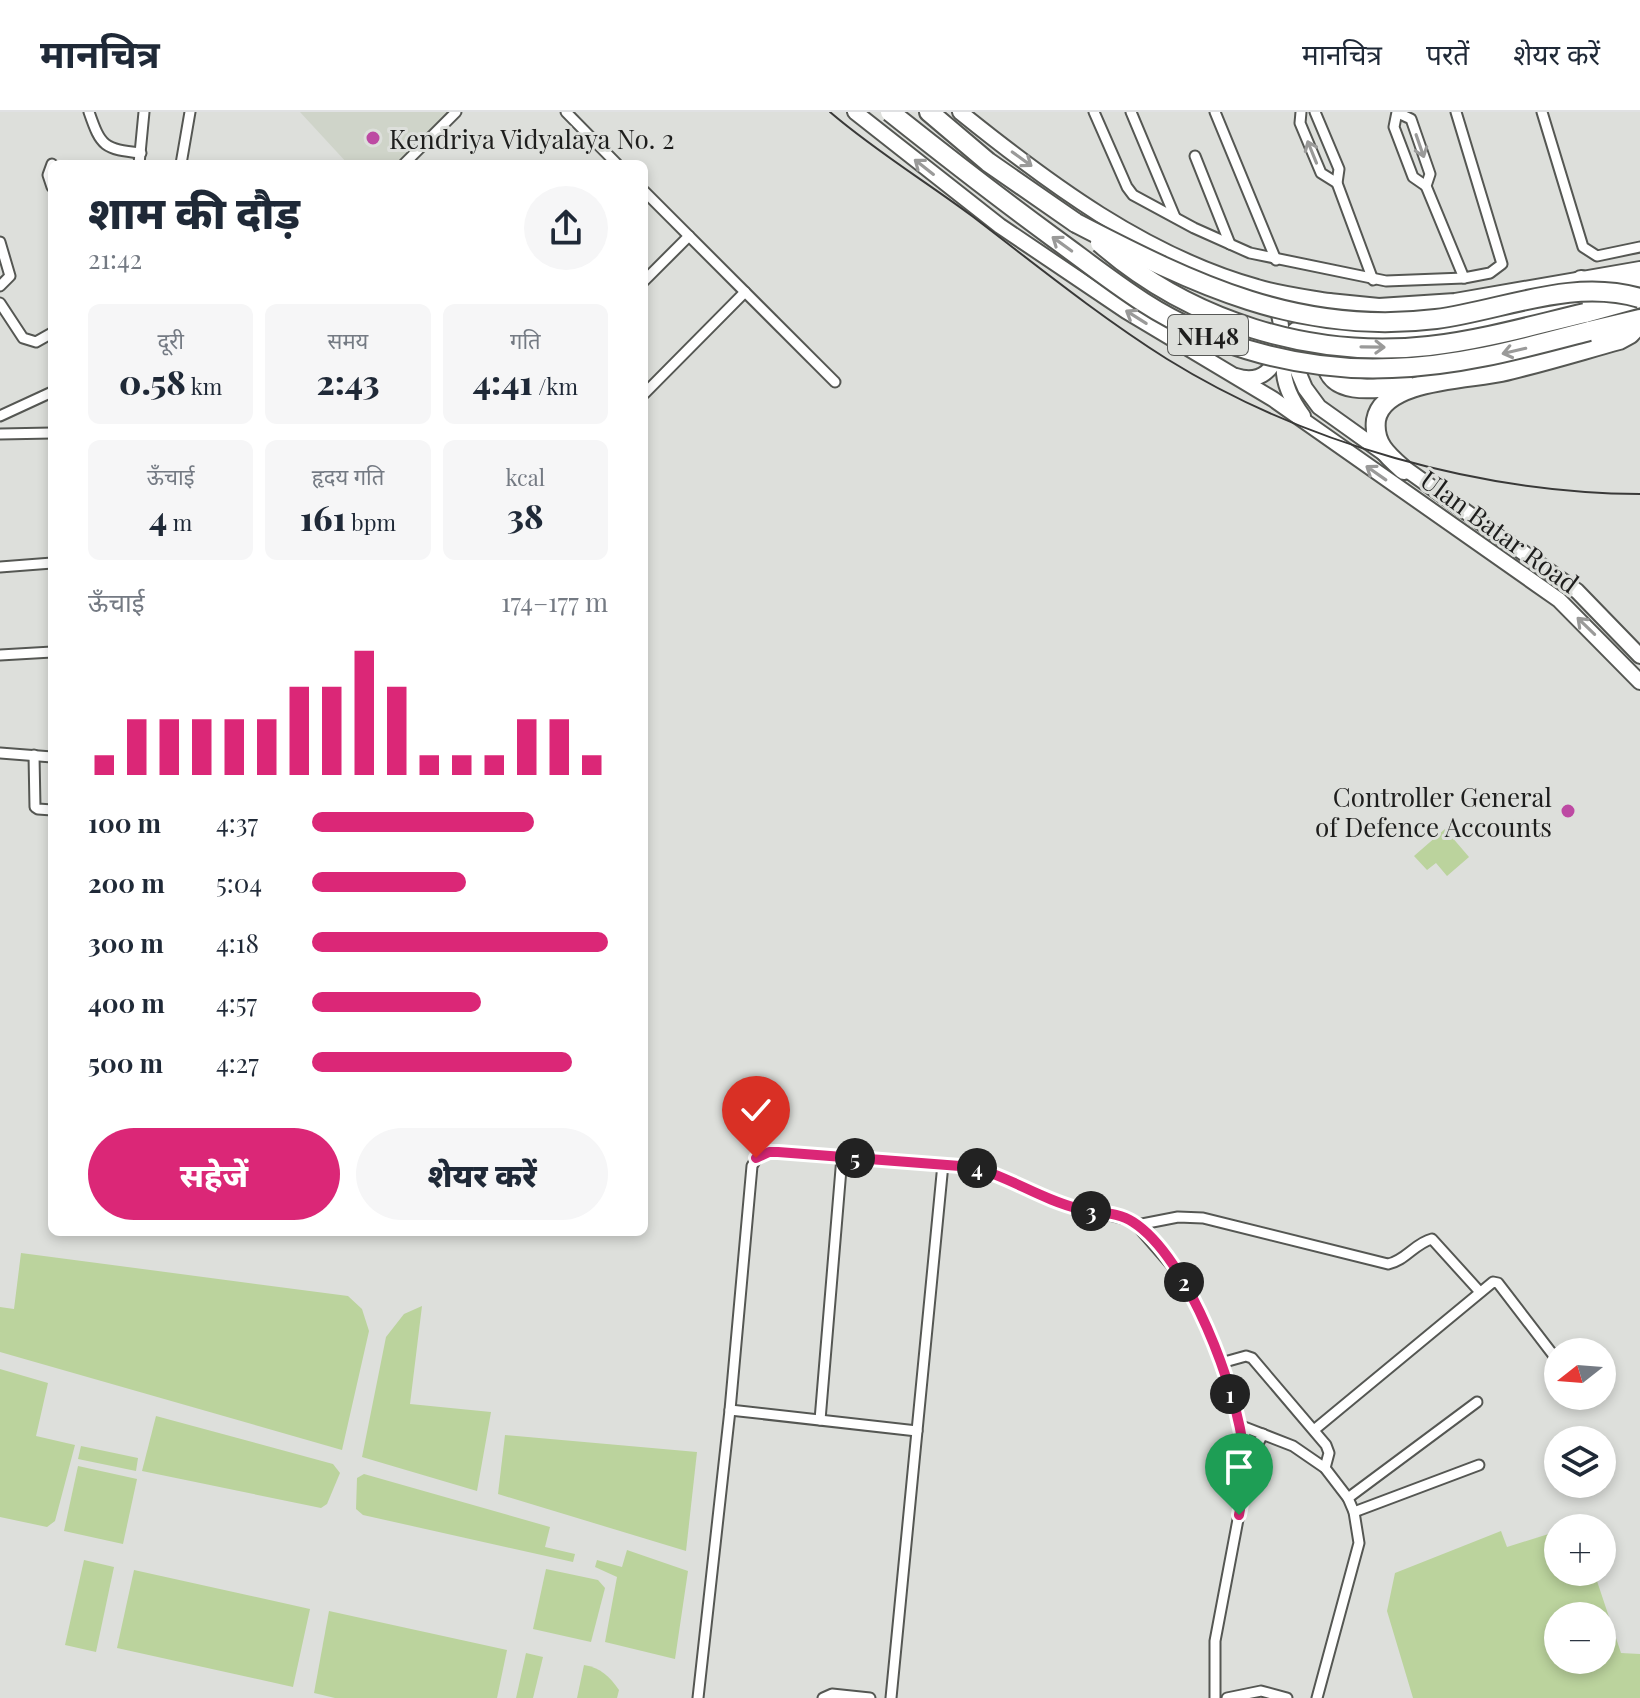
<!DOCTYPE html>
<html lang="hi">
<head>
<meta charset="utf-8">
<style>
  :root { --surface:#fff; --page:#f6f6f7; --text:#1f2937; --muted:#747a83; --line:#e0e1e3; --accent:#db2777 }
  body { margin:0; font-family:"Playfair Display","Noto Sans Devanagari",serif; background:var(--page); color:var(--text); height:100vh; display:flex; flex-direction:column; font-size:30px; white-space:nowrap }
  * { box-sizing:border-box; margin:0 }
  p { font-size:26px; color:var(--muted) }
  .icon { flex:none; width:44px; height:44px; fill:none; stroke:currentColor; stroke-width:2; stroke-linecap:round; stroke-linejoin:round }
  .map { position:relative; flex:1; overflow:hidden }
  .drawer { position:absolute; left:48px; top:48px; width:600px; height:1076px; display:flex; flex-direction:column; background:var(--surface); border-radius:12px; box-shadow:0 4px 12px #0003 }
  .drawer>* { flex:none }
  .needle { width:52px; rotate:253deg }
  .tools { position:absolute; left:1544px; top:1226px; display:grid; gap:16px }
  .tools a { display:grid; place-items:center; width:72px; height:72px; border-radius:50%; background:var(--surface); box-shadow:0 4px 12px #0003; font-size:40px }
  .pin { position:absolute; display:grid; place-items:center; width:68px; height:68px; color:#fff; margin:-82px -34px; border-radius:50% 50% 50% 0; rotate:-45deg; box-shadow:0 0 8px #0007 }
  .pin .icon { rotate:45deg }
  .km { position:absolute; width:40px; height:40px; margin:-20px; border-radius:50%; background:#222; color:#fff; font-size:22px; line-height:40px; text-align:center }
  .round { display:grid; place-items:center; flex:none; width:84px; height:84px; border-radius:42px; background:var(--page) }
  .headline { display:flex; align-items:center; justify-content:space-between; height:136px; padding:0 40px }
  h1 { font-size:44px; font-weight:800; line-height:60px }
  .metrics { display:grid; grid-template-columns:repeat(3,1fr); gap:12px; height:136px; padding:8px 40px }
  .metrics div { display:grid; align-content:center; border-radius:12px; background:var(--page); text-align:center }
  .metrics b { font-size:34px; font-weight:800 }
  .metrics small { font-size:22px; font-weight:400 }
  .metrics p { font-size:22px }
  .chart { height:224px; padding:16px 40px }
  .chart p { display:flex; justify-content:space-between }
  .chart svg { width:100%; height:144px; margin-top:8px; stroke:var(--accent); stroke-width:6 }
  .primary-button { display:flex; gap:16px; margin-top:auto; padding:16px 40px }
  .primary-button a { flex:1; height:92px; border-radius:48px; background:var(--accent); color:#fff; font-size:32px; font-weight:800; line-height:92px; text-align:center }
  .primary-button a+a { background:var(--page); color:var(--text) }
  ul { padding:0 40px; list-style:none; font-size:26px }
  li { display:grid; grid-template-columns:128px 96px 1fr; align-items:center; height:60px }
  li i { height:20px; border-radius:10px; background:var(--accent) }
  header { display:flex; align-items:center; gap:48px; box-sizing:border-box; height:112px; padding:0 40px; background:var(--surface); border-bottom:2px solid var(--line) }
  header strong { font-size:38px }
  nav { display:flex; gap:44px; margin-inline-start:auto; font-size:28px }
  .map>svg:first-child { display:block }
  .built { fill:#cfd4c9 }
  .green { fill:#bbd39d; fill-rule:evenodd }
  .lines { fill:none; stroke-linecap:round; stroke-linejoin:round }
  .street-casing { stroke:#555753; stroke-width:13 }
  .secondary-casing { stroke:#555753; stroke-width:18 }
  .primary-casing { stroke:#555753; stroke-width:18 }
  .highway-casing { stroke:#555753; stroke-width:22 }
  .street { stroke:#fff; stroke-width:9 }
  .secondary { stroke:#fff; stroke-width:14 }
  .primary { stroke:#fff; stroke-width:14 }
  .highway { stroke:#fff; stroke-width:18 }
  .rail { stroke:#393938; stroke-width:2 }
  .highway-bridge-casing { stroke:#555753; stroke-width:22; stroke-linecap:butt }
  .highway-bridge { stroke:#fff; stroke-width:18 }
  .oneway { stroke:#9a9a99 }
  .route-casing { stroke:#fff; stroke-width:16 }
  .route { stroke:#db2777; stroke-width:10 }
  .poi-dot { fill:#bd4aa3; stroke:#dddfdb; stroke-width:3 }
  .labels { text-anchor:middle; dominant-baseline:central; stroke-width:6; stroke-linejoin:round; paint-order:stroke }
  .shield { fill:#dddfdb; stroke:#575856; stroke-width:2 }
  .shield-label { font-size:24px; font-weight:bold; fill:#1e1e1d }
  .poi-label { font-size:26px; fill:#1e1e1d; stroke:#dddfdb; text-anchor:start }
  .street-label { font-size:26px; fill:#1e1e1d; stroke:#dddfdb }
</style>
</head>
<body>
<header>
<strong>मानचित्र</strong>
<nav><a>मानचित्र</a><a>परतें</a><a>शेयर करें</a></nav>
</header>
<div class="map">
<svg width="1640" height="1586" viewBox="0 0 1640 1586">
  <rect width="100%" height="100%" fill="#dddfdb"/>
  <polygon class="built" points="300,0 448,0 396,52 348,52"/>
  <g class="green">
    <polygon points="1445,717 1469,745 1447,764 1436,751 1427,758 1414,744"/>
    <polygon points="21,1141 348,1184 362,1197 369,1219 342,1338 0,1240 0,1195 14,1197"/>
    <polygon points="422,1194 410,1292 491,1300 477,1379 362,1345 386,1225 404,1202"/>
    <polygon points="0,1257 48,1271 36,1324 75,1333 55,1409 47,1415 0,1405"/>
    <polygon points="156,1304 333,1352 340,1361 327,1392 321,1396 142,1359"/>
    <polygon points="505,1323 697,1340 686,1439 498,1382"/>
    <polygon points="81,1334 138,1346 136,1359 78,1347"/>
    <polygon points="78,1354 137,1367 123,1432 64,1419"/>
    <polygon points="364,1362 550,1415 545,1435 575,1442 573,1450 363,1403 356,1397 357,1366"/>
    <path d="M1501 1419 1507 1435 1558 1419V1460H1594L1621 1541 1640 1542V1586H1413L1387 1499 1395 1461ZM1558 1504H1602V1548H1558Z"/>
    <polygon points="627,1438 688,1459 675,1547 605,1530 617,1465 595,1455 597,1448 622,1455"/>
    <polygon points="84,1448 114,1455 96,1540 65,1533"/>
    <polygon points="546,1457 598,1468 605,1476 591,1530 533,1517"/>
    <polygon points="134,1458 310,1497 293,1575 117,1536"/>
    <polygon points="329,1499 507,1538 497,1586 335,1586 314,1581"/>
    <polygon points="526,1541 543,1545 533,1586 516,1586"/>
    <path d="M584 1553C601 1556 609 1564 619 1578L617 1586H577Z"/>
  </g>
  <g class="lines">
    <g class="street-casing">
      <g id="street">
        <path d="M89 0C101 35 104 37 141 41"/>
        <polyline points="566,0 617,52"/>
        <polyline points="1094,0 1127,75 1133,83 1194,116 1250,141 1386,169 1464,166 1490,161 1502,152 1456,0"/>
        <polyline points="1131,0 1175,105"/>
        <polyline points="1215,0 1276,148"/>
        <polyline points="1301,0 1300,11 1321,61 1337,71"/>
        <polyline points="1315,0 1339,57 1337,71 1373,168"/>
        <polyline points="1397,0 1394,15 1413,65 1426,74"/>
        <polyline points="1542,0 1583,135 1597,144 1640,135"/>
        <polyline points="1398,1 1411,7 1430,62 1426,74 1464,166"/>
        <polyline points="1195,44 1230,132"/>
        <polyline points="52,52 48,63 52,75"/>
        <polyline points="139,52 144,0"/>
        <polyline points="181,52 190,0"/>
        <polyline points="404,52 456,0"/>
        <polyline points="644,79 835,270"/>
        <polyline points="0,130 10,164 0,174"/>
        <polyline points="644,169 689,124"/>
        <polyline points="0,191 23,226 36,230 52,221"/>
        <polyline points="644,282 745,180"/>
        <polyline points="0,304 52,280"/>
        <polyline points="0,322 52,321"/>
        <polyline points="0,455 52,451"/>
        <polyline points="0,543 52,540"/>
        <polyline points="0,641 52,645"/>
        <polyline points="34,643 35,695 38,697 52,698"/>
        <path d="M1137 1113 1178 1105 1203 1106 1388 1152C1405 1149 1415 1131 1432 1127L1480 1180"/>
        <polyline points="1221,1251 1246,1244 1252,1246 1326,1333 1329,1341 1325,1356"/>
        <polyline points="730,1298 917,1319"/>
        <polyline points="820,1308 842,1045"/>
        <polyline points="1239,1313 1293,1334 1325,1356 1348,1386 1354,1400 1359,1431 1317,1586"/>
        <polyline points="1314,1318 1493,1170 1498,1171 1554,1244"/>
        <polyline points="1246,1355 1263,1322"/>
        <polyline points="1348,1386 1477,1290"/>
        <polyline points="1354,1400 1479,1353"/>
        <path d="M698 1586 730 1298 752 1054C758 1042 765 1040 778 1040L956 1053 989 1059 1057 1090 1133 1109 1173 1155 1199 1199 1221 1251 1239 1313 1244 1344 1243 1381 1215 1529V1586"/>
        <polyline points="823,1586 832,1582 870,1586"/>
        <polyline points="891,1586 943,1052"/>
        <polyline points="1227,1586 1261,1579 1287,1586"/>
      </g>
    </g>
    <g class="secondary-casing">
      <polyline id="secondary" points="1329,189 1379,194 1455,189 1640,157"/>
    </g>
    <g class="primary-casing">
      <g id="primary">
        <polyline points="855,0 1000,114 1126,199 1273,287 1559,488 1640,570"/>
        <path d="M960 0C1048 71 1146 144 1257 175 1280 182 1305 185 1329 189"/>
        <polyline points="1288,236 1305,276 1319,295 1577,479 1640,544"/>
        <path d="M1287 238C1278 261 1289 285 1303 304"/>
        <path d="M1236 264C1279 278 1291 220 1274 191"/>
      </g>
    </g>
    <g class="highway-casing">
      <g id="highway">
        <polyline points="929,0 988,50 1076,111"/>
        <polyline points="1559,187 1581,168"/>
        <polyline points="1585,201 1640,186"/>
        <polyline points="1589,219 1640,207"/>
        <path d="M1296 220C1339 218 1383 223 1425 218 1498 210 1570 189 1640 168"/>
        <path d="M1340 224C1330 230 1325 238 1326 249 1329 286 1381 276 1406 273"/>
        <path d="M1404 358C1388 344 1373 332 1376 308 1383 267 1469 267 1501 260 1540 251 1579 239 1619 228L1630 222 1640 211"/>
      </g>
    </g>
    <use href="#street" class="street"/>
    <use href="#secondary" class="secondary"/>
    <use href="#primary" class="primary"/>
    <use href="#highway" class="highway"/>
    <path class="rail" d="M830 0C874 38 925 69 972 104 1036 153 1099 204 1167 247 1304 332 1480 381 1640 382"/>
    <g class="highway-bridge-casing">
      <g id="highway-bridge">
        <path d="M890 0C944 43 998 85 1054 126 1083 147 1112 170 1143 190 1214 236 1307 260 1392 256 1460 254 1524 236 1589 219"/>
        <path d="M1076 111C1194 172 1299 224 1436 207 1504 198 1571 166 1640 186"/>
        <path d="M1100 131C1189 209 1311 247 1429 234 1482 228 1534 213 1585 201"/>
      </g>
    </g>
    <use href="#highway-bridge" class="highway-bridge"/>
  </g>
  <defs><path id="oneway-shaft" d="M-6 0H5M1.5-3L5.5 0L1.5 3" fill="none" stroke-width="1.6" stroke-linecap="round" stroke-linejoin="round" transform="scale(2)"/></defs>
  <g class="oneway">
    <use href="#oneway-shaft" transform="translate(1420 34) rotate(71)"/>
    <use href="#oneway-shaft" transform="translate(1312 40) rotate(-112)"/>
    <use href="#oneway-shaft" transform="translate(1022 47) rotate(36)"/>
    <use href="#oneway-shaft" transform="translate(924 55) rotate(-142)"/>
    <use href="#oneway-shaft" transform="translate(1062 132) rotate(-144)"/>
    <use href="#oneway-shaft" transform="translate(1136 205) rotate(-148)"/>
    <use href="#oneway-shaft" transform="translate(1373 235) rotate(1)"/>
    <use href="#oneway-shaft" transform="translate(1514 239) rotate(167)"/>
    <use href="#oneway-shaft" transform="translate(1376 361) rotate(-145)"/>
    <use href="#oneway-shaft" transform="translate(1586 514) rotate(-136)"/>
  </g>
  <g class="lines">
    <g class="route-casing">
      <path id="route" d="M756 1046 769 1040H778L973 1055C1010 1065 1042 1088 1080 1097 1098 1101 1118 1100 1133 1110 1188 1145 1238 1279 1244 1342 1246 1362 1243 1383 1239 1403"/>
    </g>
    <use href="#route" class="route"/>
  </g>
  <g class="poi-dot">
    <circle cx="373" cy="26" r="8"/>
    <circle cx="1568" cy="699" r="8"/>
  </g>
  <g class="labels">
    <rect class="shield" x="1168" y="203" width="80" height="40" rx="6"/>
    <g class="shield-label">
      <text x="1208" y="223">NH48</text>
    </g>
    <g class="poi-label">
      <text x="389" y="26">Kendriya Vidyalaya No. 2</text>
      <text x="1552" y="684" text-anchor="end">Controller General<tspan x="1552" dy="30">of Defence Accounts</tspan></text>
    </g>
    <g class="street-label">
      <text transform="translate(1500 419) rotate(36)">Ulan Batar Road</text>
    </g>
  </g>
</svg>
<div class="tools">
<a><svg class="needle" viewBox="-14 -14 28 28"><path d="M0-13l5 13h-10z" fill="#e53935"/><path d="M0 13l5-13h-10z" fill="#747a83"/></svg></a>
<a><svg class="icon" aria-label="layers" viewBox="0 0 24 24"><path d="M12 4l9 5-9 5-9-5zM3 14l9 5 9-5"/></svg></a>
<a>+</a>
<a>−</a>
</div>
<div class="pin" style="left:1239px;top:1403px;background:#1e9e55"><svg class="icon" aria-label="arrive" viewBox="0 0 24 24"><path d="M6 21V4h12l-3 4 3 4H6"/></svg></div>
<div class="pin" style="left:756px;top:1046px;background:#d93025"><svg class="icon" aria-label="check" viewBox="0 0 24 24"><path d="M5 12l5 5 9-10"/></svg></div>
<b class="km" style="left:1230px;top:1282px">1</b>
<b class="km" style="left:1184px;top:1170px">2</b>
<b class="km" style="left:1091px;top:1099px">3</b>
<b class="km" style="left:977px;top:1056px">4</b>
<b class="km" style="left:855px;top:1046px">5</b>
<section class="drawer">
<div class="headline"><div><h1>शाम की दौड़</h1><p>21:42</p></div><a class="round"><svg class="icon" aria-label="share" viewBox="0 0 24 24"><path d="M12 15V3M7 8l5-5 5 5M5 13v7h14v-7"/></svg></a></div>
<div class="metrics">
<div><p>दूरी</p><b>0.58<small> km</small></b></div>
<div><p>समय</p><b>2:43</b></div>
<div><p>गति</p><b>4:41<small> /km</small></b></div>
</div>
<div class="metrics">
<div><p>ऊँचाई</p><b>4<small> m</small></b></div>
<div><p>हृदय गति</p><b>161<small> bpm</small></b></div>
<div><p>kcal</p><b>38</b></div>
</div>
<div class="chart"><p><span>ऊँचाई</span>174–177 m</p>
<svg viewBox="0 0 160 44" preserveAspectRatio="none"><path d="M5 44V38M15 44V27M25 44V27M35 44V27M45 44V27M55 44V27M65 44V17M75 44V17M85 44V6M95 44V17M105 44V38M115 44V38M125 44V38M135 44V27M145 44V27M155 44V38"/></svg>
</div>
<ul>
<li><b>100 m</b>4:37<i style="width:75%"></i></li>
<li><b>200 m</b>5:04<i style="width:52%"></i></li>
<li><b>300 m</b>4:18<i style="width:100%"></i></li>
<li><b>400 m</b>4:57<i style="width:57%"></i></li>
<li><b>500 m</b>4:27<i style="width:88%"></i></li>
</ul>
<div class="primary-button"><a>सहेजें</a><a>शेयर करें</a></div>
</section>
</div>
</body>
</html>
